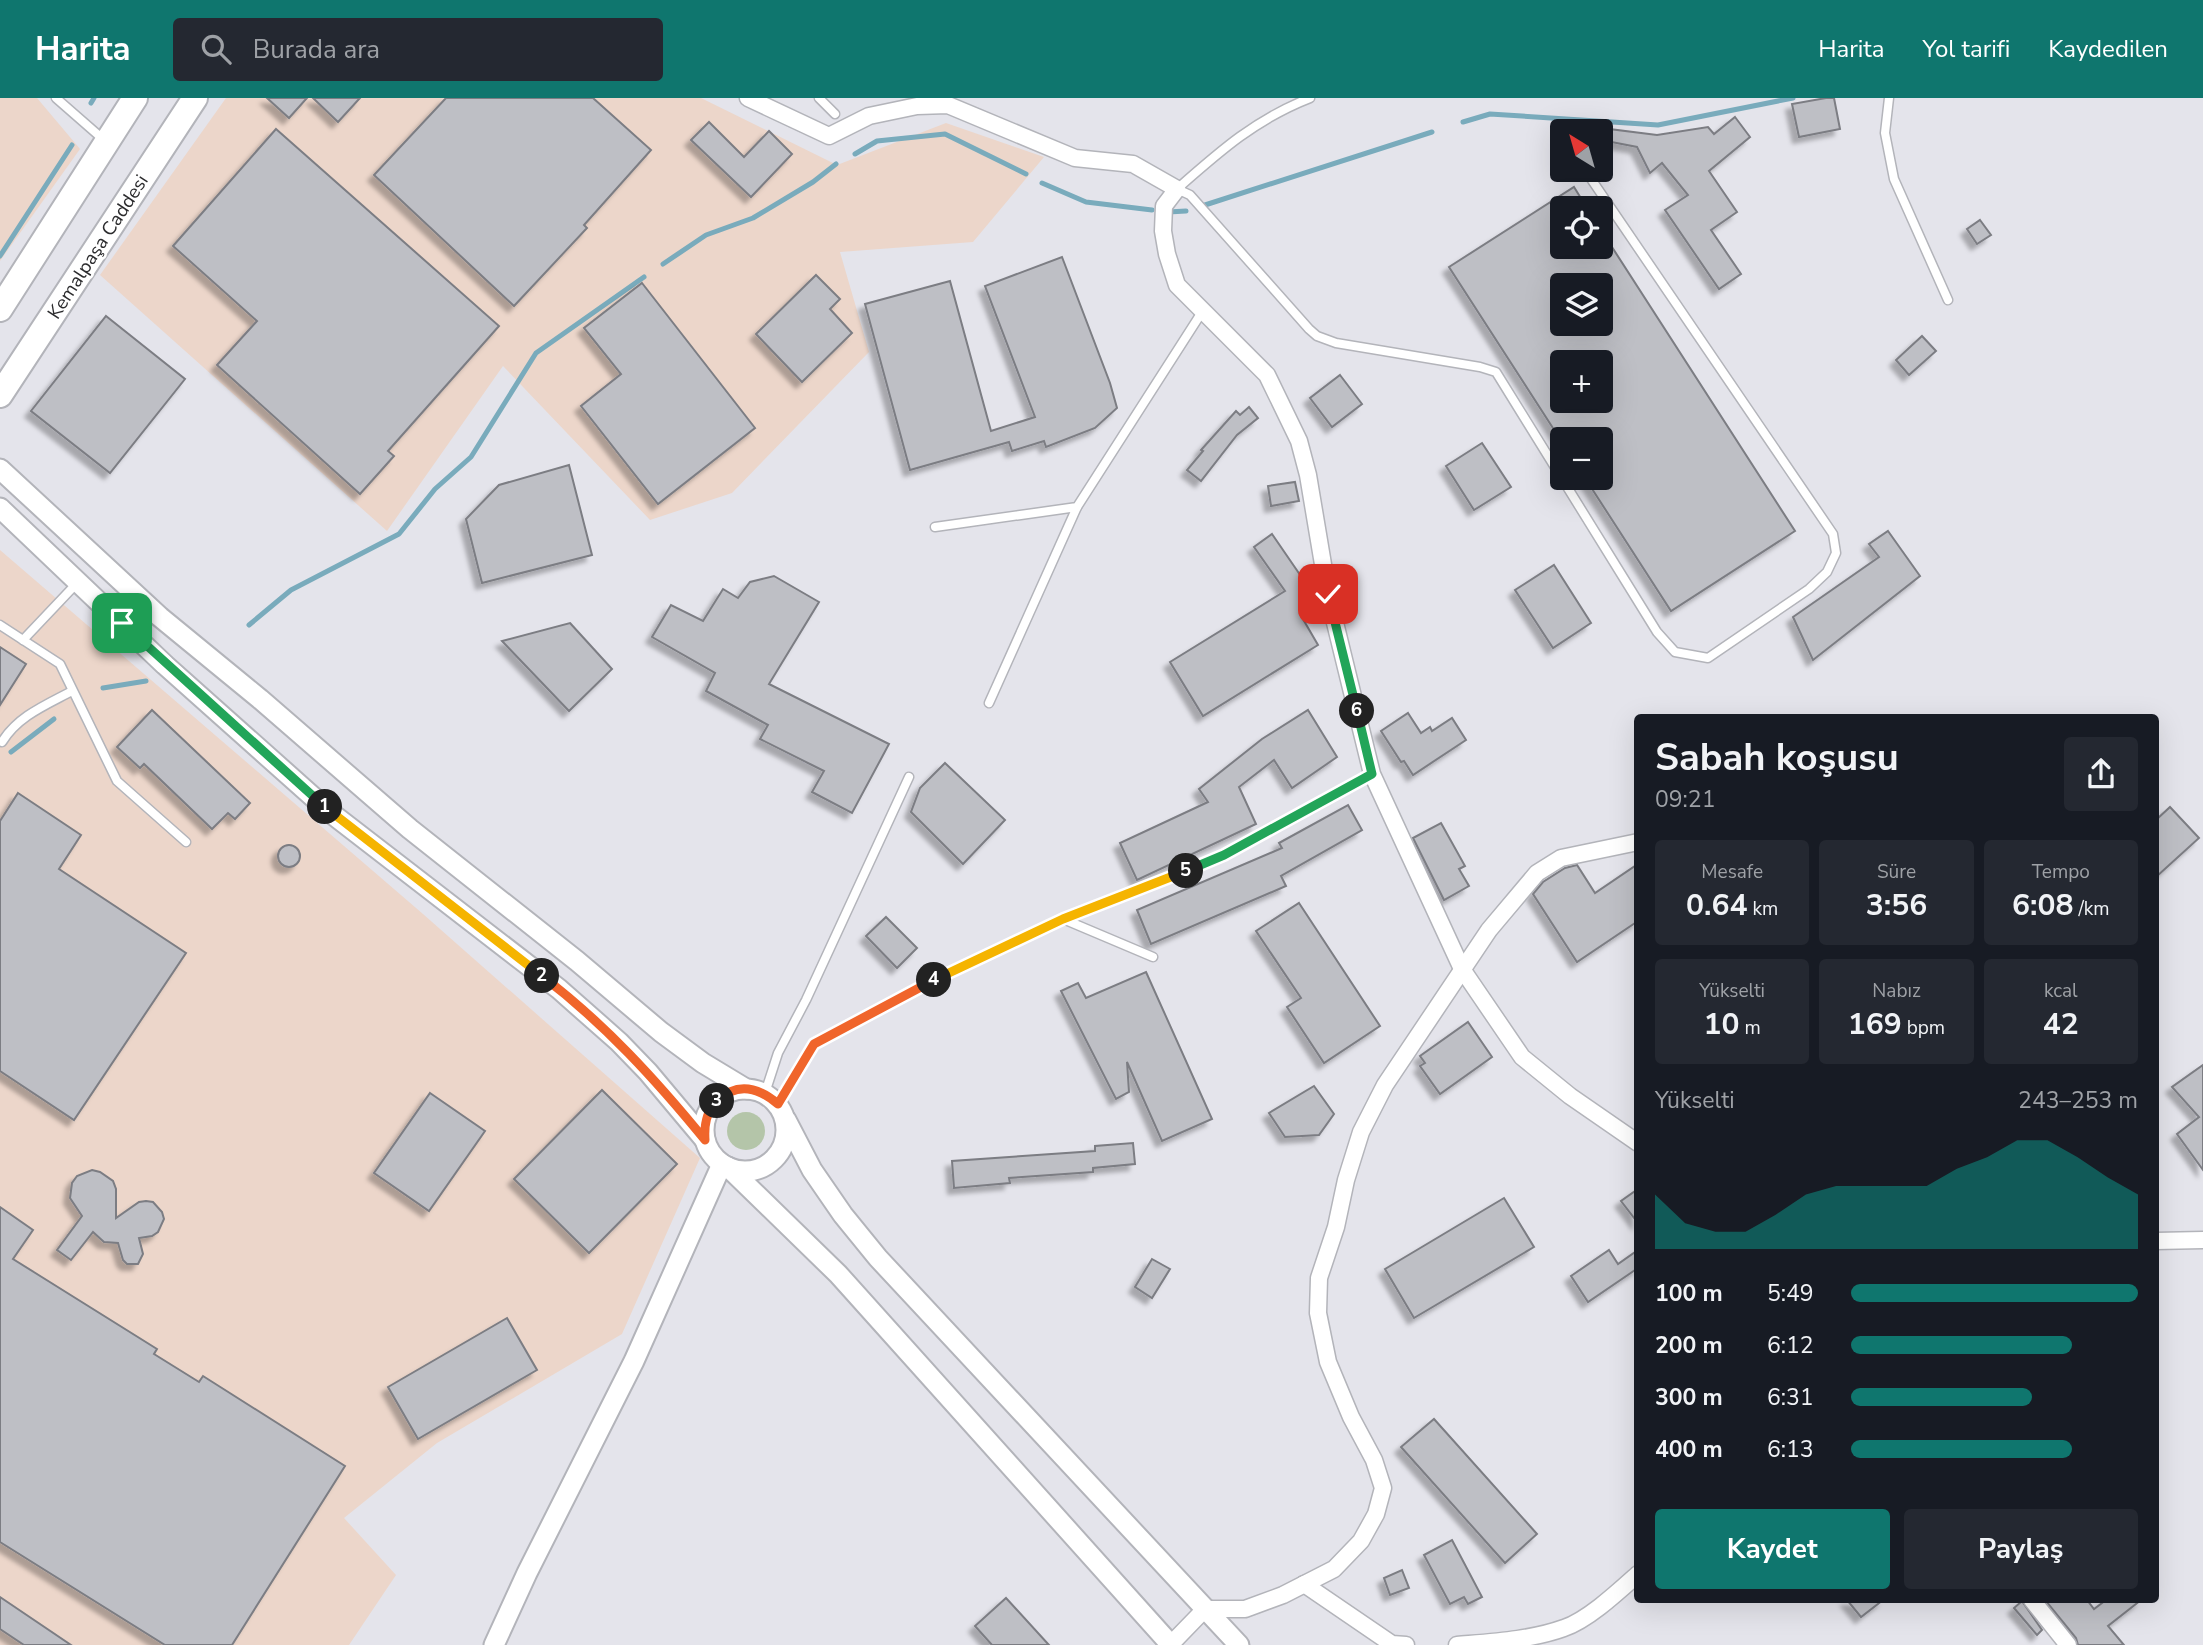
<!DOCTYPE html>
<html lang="tr">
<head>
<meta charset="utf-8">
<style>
  :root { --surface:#171b24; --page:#242831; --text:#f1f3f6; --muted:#9ea1a6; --accent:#0f766e }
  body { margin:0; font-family:"Nunito Sans",sans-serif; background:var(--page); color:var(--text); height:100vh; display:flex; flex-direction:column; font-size:26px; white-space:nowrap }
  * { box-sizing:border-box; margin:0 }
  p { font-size:23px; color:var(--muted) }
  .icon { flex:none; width:38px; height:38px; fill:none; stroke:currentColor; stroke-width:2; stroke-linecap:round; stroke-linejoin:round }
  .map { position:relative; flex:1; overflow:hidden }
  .details { position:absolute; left:1634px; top:616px; width:525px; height:889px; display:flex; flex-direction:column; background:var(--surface); border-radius:7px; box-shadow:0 7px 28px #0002 }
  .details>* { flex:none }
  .needle { width:46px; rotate:323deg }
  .tools { position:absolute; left:1550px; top:21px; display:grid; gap:14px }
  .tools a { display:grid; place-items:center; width:63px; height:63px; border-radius:7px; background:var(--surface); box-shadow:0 7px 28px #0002; font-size:35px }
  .pin { position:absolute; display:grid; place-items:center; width:60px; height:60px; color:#fff; margin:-30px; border-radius:14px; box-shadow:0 4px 10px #0006 }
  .km { position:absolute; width:35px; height:35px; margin:-18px; border-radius:50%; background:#222; color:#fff; font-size:19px; line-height:35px; text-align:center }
  .round { display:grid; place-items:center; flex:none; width:74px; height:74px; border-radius:7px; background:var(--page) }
  .head { display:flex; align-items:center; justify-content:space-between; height:119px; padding:0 21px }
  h1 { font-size:38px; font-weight:700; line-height:52px }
  .stats { display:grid; grid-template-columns:repeat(3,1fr); gap:10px; height:119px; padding:7px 21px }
  .stats div { display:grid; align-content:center; border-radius:7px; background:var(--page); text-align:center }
  .stats b { font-size:30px; font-weight:700 }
  .stats small { font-size:19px; font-weight:400 }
  .stats p { font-size:19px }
  .chart { height:196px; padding:14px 21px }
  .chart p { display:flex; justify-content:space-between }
  .chart svg { width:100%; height:126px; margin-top:7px; fill:var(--accent); opacity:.7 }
  .action { display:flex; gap:14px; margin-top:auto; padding:14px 21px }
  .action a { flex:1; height:80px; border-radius:7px; background:var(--accent); color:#fff; font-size:28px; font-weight:700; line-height:80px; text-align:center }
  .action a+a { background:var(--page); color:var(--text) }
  ul { padding:0 21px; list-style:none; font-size:23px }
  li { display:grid; grid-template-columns:112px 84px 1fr; align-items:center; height:52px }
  li i { height:18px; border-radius:9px; background:var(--accent) }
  header { display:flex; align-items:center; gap:42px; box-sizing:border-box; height:98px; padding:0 35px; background:var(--accent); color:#fff }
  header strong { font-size:33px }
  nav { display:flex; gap:38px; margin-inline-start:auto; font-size:24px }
  .search { width:490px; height:63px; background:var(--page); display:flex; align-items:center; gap:18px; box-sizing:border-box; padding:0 24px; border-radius:7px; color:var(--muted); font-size:26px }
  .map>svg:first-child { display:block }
  .industrial { fill:#ecd6ca }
  .green { fill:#b4c5a9 }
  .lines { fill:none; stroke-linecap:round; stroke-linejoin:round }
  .stream { stroke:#79abbc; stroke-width:5 }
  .building { fill:#bebfc5; stroke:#7c7d83; stroke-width:2; fill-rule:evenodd; filter:url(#shadow) }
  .service-casing { stroke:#b3b4ba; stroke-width:11 }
  .minor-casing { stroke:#b3b4ba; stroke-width:19 }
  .tertiary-casing { stroke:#b3b4ba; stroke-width:23 }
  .primary-casing { stroke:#b3b4ba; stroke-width:28 }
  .service { stroke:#fff; stroke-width:8 }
  .minor { stroke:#fff; stroke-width:16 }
  .tertiary { stroke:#fff; stroke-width:19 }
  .primary { stroke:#fff; stroke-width:24 }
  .split-1-casing { stroke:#fff; stroke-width:14 }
  .split-2-casing { stroke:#fff; stroke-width:14 }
  .split-3-casing { stroke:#fff; stroke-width:14 }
  .split-4-casing { stroke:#fff; stroke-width:14 }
  .split-5-casing { stroke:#fff; stroke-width:14 }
  .split-6-casing { stroke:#fff; stroke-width:14 }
  .split-7-casing { stroke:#fff; stroke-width:14 }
  .split-1 { stroke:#22a559; stroke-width:9 }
  .split-2 { stroke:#f5b400; stroke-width:9 }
  .split-3 { stroke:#f0652b; stroke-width:9 }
  .split-4 { stroke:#f0652b; stroke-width:9 }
  .split-5 { stroke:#f5b400; stroke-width:9 }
  .split-6 { stroke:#22a559; stroke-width:9 }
  .split-7 { stroke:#22a559; stroke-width:9 }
  .labels { text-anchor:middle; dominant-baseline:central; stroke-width:5; stroke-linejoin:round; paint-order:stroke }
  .street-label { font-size:19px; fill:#2c2c2e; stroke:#fff }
</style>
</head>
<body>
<header>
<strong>Harita</strong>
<div class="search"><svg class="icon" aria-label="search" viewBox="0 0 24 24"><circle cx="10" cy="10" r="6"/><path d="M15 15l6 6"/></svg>Burada ara</div>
<nav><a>Harita</a><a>Yol tarifi</a><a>Kaydedilen</a></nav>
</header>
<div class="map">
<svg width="2203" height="1547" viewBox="0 0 2203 1547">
  <defs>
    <filter id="shadow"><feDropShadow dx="-6" dy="6" stdDeviation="2" flood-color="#0004"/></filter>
  </defs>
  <rect width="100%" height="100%" fill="#e4e4eb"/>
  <g class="industrial">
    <polygon points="0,0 37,0 80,51 0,163"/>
    <polygon points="226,0 701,0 837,67 946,25 1044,59 973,144 840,154 869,254 732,395 650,422 503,268 387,433 100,177"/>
    <polygon points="0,452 423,816 700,1060 622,1236 437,1345 344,1420 396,1477 349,1547 0,1547"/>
  </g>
  <circle class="green" cx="746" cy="1033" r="19"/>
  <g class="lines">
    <g class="stream">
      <polyline points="91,5 94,0"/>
      <polyline points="1463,24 1490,16 1658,27 1793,0"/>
      <polyline points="855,56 877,43 945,36 1026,76"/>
      <polyline points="1042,85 1086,104 1152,112"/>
      <polyline points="1205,107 1432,34"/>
      <polyline points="1168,114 1186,113"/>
      <polyline points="0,158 72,47"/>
      <polyline points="663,166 706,137 753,120 813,84 836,66"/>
      <polyline points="249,527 291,492 399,436 435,391 471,359 536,255 644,179"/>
      <polyline points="103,590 146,583"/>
      <polyline points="11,654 54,621"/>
    </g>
  </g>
  <g class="building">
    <polygon points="267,0 307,0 289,20"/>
    <polygon points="313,0 360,0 338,24"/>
    <polygon points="446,0 593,0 651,52 584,127 587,130 514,208 374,77"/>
    <polygon points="1826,0 1834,0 1840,31 1799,39 1792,6"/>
    <polygon points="1735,19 1750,39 1709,73 1737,114 1711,132 1741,176 1719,191 1665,112 1688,97 1662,65 1650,75 1637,49 1601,42 1601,33 1593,33 1593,29 1657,37 1708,29 1714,36"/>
    <polygon points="709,24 744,59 769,33 792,56 751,99 691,42"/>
    <polygon points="276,31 499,228 388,353 394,358 360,396 217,267 257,223 173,148"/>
    <path d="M1574 89 1587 110H1563V149H1601V132L1795 433 1671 513 1585 380H1601V341H1560L1449 169ZM1563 187H1601V226H1563ZM1563 264H1601V303H1563Z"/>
    <polygon points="1980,122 1991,137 1977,146 1967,131"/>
    <polygon points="1062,159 1110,285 1117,310 1095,330 1046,349 1044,343 1012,353 1009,344 910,372 865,206 950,183 991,333 1035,319 985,188"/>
    <polygon points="816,177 840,201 830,211 852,235 802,284 756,236"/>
    <polygon points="642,185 755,330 658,406 581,308 621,276 584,230"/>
    <polygon points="106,218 185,281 110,375 31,313"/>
    <polygon points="1922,238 1936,253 1909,277 1896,262"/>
    <polygon points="1340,277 1362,306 1332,329 1310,300"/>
    <polygon points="1249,309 1258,320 1237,337 1201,383 1187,372 1203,353 1201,352 1236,313 1240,317"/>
    <polygon points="1482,345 1511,389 1474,412 1446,368"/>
    <polygon points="569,367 592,457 482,485 466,421 499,387"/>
    <polygon points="1295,384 1299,403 1271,408 1268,388"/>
    <polygon points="1888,433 1920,478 1813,562 1793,519 1879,459 1869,446"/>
    <polygon points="1272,436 1318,503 1300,516 1318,547 1203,618 1170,564 1285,493 1254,449"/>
    <polygon points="1554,467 1591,525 1553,550 1515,492"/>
    <polygon points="774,478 819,504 769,586 889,646 852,715 812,694 824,673 760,641 768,627 706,593 715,575 652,539 671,507 703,523 723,491 738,500 750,484"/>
    <polygon points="570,525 612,571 569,613 502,543"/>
    <polygon points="0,549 26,566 0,607"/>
    <polygon points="152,612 250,705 235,721 228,715 212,731 144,666 140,670 117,649"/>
    <polygon points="1308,612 1337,659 1292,690 1274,662 1239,689 1256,726 1137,782 1120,745 1208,704 1199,691 1262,641"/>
    <polygon points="1408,615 1421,635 1430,629 1432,633 1452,620 1466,642 1413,677 1404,663 1401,664 1381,633"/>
    <polygon points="945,665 1005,722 963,766 911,714 920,690"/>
    <polygon points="18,695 81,737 59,771 186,855 74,1022 0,973 0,723"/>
    <polygon points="1348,707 1362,732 1281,778 1286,788 1151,846 1137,812 1282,750 1279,745"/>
    <polygon points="2170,709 2199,740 2156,779 2156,722"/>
    <polygon points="1441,725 1465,768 1459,771 1469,788 1444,802 1413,740"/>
    <circle cx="289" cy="758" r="11"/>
    <polygon points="1638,766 1638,823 1577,864 1533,796 1543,784 1565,770 1577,767 1595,795"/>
    <polygon points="1299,805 1380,928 1324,965 1287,909 1301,900 1256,833"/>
    <polygon points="886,819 917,850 897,870 866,838"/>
    <polygon points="1146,874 1212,1021 1162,1043 1127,964 1129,994 1116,1001 1061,893 1078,885 1086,900"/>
    <polygon points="1468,924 1492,959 1440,996 1420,968 1425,965 1420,958"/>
    <polygon points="2203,967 2203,1072 2177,1036 2199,1019 2172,989"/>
    <polygon points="1314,988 1334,1016 1319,1037 1285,1039 1269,1015"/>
    <polygon points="602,992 677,1066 589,1155 514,1081"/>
    <polygon points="430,995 485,1033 429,1113 374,1075"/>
    <polygon points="1133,1045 1135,1066 1093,1070 1093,1074 1009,1080 1010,1085 954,1090 952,1063 1095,1053 1095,1048"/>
    <polygon points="92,1072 100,1074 113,1083 116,1091 116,1120 139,1104 146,1103 153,1104 162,1114 164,1121 158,1134 152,1138 139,1140 143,1156 138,1166 127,1166 123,1162 118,1145 104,1144 93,1134 71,1162 57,1152 82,1118 70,1100 72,1085 77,1078"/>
    <polygon points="1638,1091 1638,1125 1621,1103"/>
    <polygon points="1504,1100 1534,1149 1414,1220 1385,1171"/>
    <polygon points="0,1109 33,1132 13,1161 157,1251 154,1256 199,1284 203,1278 345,1368 232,1547 165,1547 0,1444"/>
    <polygon points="1609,1152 1618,1166 1638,1152 1638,1170 1588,1204 1571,1178"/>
    <polygon points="1152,1161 1170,1171 1152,1200 1135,1189"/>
    <polygon points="507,1220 537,1272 418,1341 388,1289"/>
    <polygon points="1434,1321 1537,1436 1505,1465 1401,1349"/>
    <polygon points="1452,1442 1482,1499 1468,1506 1464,1499 1450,1506 1424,1457"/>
    <polygon points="1402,1472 1409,1490 1390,1497 1384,1480"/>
    <polygon points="0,1499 71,1547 24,1547 0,1531"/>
    <polygon points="1006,1500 1049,1547 992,1547 975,1528"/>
    <polygon points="1847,1502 1883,1502 1861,1519"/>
    <polygon points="2045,1502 2087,1502 2094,1511 2106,1502 2141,1502 2108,1528 2124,1547 2078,1547 2076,1540"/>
    <polygon points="2022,1503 2042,1532 2037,1537 2014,1510"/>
  </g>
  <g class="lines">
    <g class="service-casing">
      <g id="service">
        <polyline points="56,0 104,42"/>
        <polyline points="819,0 835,16"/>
        <path d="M1310 0C1256 21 1220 53 1177 91L1190 97 1309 231 1317 238 1336 245 1480 269 1496 274 1657 534 1675 554 1708 560 1809 491 1827 474 1836 455 1833 436 1585 72"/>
        <polyline points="1889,0 1885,35 1894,81 1948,202"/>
        <polyline points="935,429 1077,409 1202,214"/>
        <polyline points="0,527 60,566 117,683 186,744"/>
        <polyline points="23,542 78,484"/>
        <polyline points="989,605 1077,409"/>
        <path d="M2 644C18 618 46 607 72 593"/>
        <polyline points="1063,821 1224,757 1372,676"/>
        <polyline points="765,995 778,955 806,902 909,679"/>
        <polyline points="778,1006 814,946 933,883 1063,821 1153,859"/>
      </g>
    </g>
    <g class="minor-casing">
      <g id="minor">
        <polyline points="748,0 829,38 869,18 917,8 948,7 1075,60 1133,66 1177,91 1164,108 1163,133 1167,156 1177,187 1267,277 1299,343 1308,377 1328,496 1372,676 1462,871 1522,959 1570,998 1638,1045"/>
        <polyline points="2156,1143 2203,1142"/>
        <polyline points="1304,1486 1392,1546 1406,1547"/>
        <polyline points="2032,1502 2068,1547"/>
        <polyline points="1170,1547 1205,1511 1245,1511 1283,1497 1334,1471 1361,1443 1376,1416 1383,1390 1374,1362 1351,1319 1328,1264 1318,1215 1319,1180 1336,1129 1346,1082 1361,1034 1385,987 1489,832 1537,775 1561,760 1638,744"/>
        <path d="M1457 1547C1492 1544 1531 1542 1564 1530 1588 1522 1619 1493 1638 1476"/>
      </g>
    </g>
    <g class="tertiary-casing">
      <g id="tertiary">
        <polyline points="0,371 160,519 260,601 410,731 577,863 661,934 703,965 746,991"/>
        <polyline points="0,410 165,567 331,715 559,891 619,944 648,974 705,1042"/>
        <circle cx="745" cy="1032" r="41"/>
        <polyline points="786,1022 812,1072 843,1117 878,1160 1239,1547"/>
        <polyline points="728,1069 838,1176 1171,1547"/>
        <polyline points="494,1547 527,1475 634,1263 722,1066"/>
      </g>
    </g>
    <g class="primary-casing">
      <g id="primary">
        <polyline points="0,211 135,0"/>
        <polyline points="0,297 195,0"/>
      </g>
    </g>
    <use href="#service" class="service"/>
    <use href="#minor" class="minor"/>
    <use href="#tertiary" class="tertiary"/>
    <use href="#primary" class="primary"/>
  </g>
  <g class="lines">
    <g class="split-1-casing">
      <polyline id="split-1" points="122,525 325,709"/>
    </g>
    <g class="split-2-casing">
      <polyline id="split-2" points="325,709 542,878"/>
    </g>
    <g class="split-3-casing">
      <path id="split-3" d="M542 878C604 925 656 982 705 1042 704 1027 706 1014 717 1003"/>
    </g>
    <g class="split-4-casing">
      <path id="split-4" d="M717 1003C738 983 759 990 778 1006L814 946 934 882"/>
    </g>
    <g class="split-5-casing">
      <polyline id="split-5" points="934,882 1063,821 1186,773"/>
    </g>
    <g class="split-6-casing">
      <polyline id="split-6" points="1186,773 1224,757 1372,676 1357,613"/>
    </g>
    <g class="split-7-casing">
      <polyline id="split-7" points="1328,496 1357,613"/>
    </g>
    <use href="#split-1" class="split-1"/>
    <use href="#split-2" class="split-2"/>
    <use href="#split-3" class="split-3"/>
    <use href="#split-4" class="split-4"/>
    <use href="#split-5" class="split-5"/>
    <use href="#split-6" class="split-6"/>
    <use href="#split-7" class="split-7"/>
  </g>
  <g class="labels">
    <g class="street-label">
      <text transform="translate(98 149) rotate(-57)">Kemalpaşa Caddesi</text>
    </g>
  </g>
</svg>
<div class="tools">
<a><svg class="needle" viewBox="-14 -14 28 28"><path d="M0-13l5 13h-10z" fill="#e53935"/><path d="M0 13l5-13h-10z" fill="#9ea1a6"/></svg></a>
<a><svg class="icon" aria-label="locate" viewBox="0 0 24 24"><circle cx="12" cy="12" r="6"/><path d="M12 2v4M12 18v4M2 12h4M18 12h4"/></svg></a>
<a><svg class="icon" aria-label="layers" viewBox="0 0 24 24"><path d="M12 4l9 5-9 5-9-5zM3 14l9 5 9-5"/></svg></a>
<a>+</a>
<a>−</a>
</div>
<div class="pin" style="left:122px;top:525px;background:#1e9e55"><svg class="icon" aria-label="arrive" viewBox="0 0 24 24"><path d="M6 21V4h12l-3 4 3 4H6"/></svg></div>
<div class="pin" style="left:1328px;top:496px;background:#d93025"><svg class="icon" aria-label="check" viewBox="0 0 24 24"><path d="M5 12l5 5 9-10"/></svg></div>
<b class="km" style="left:325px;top:709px">1</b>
<b class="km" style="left:542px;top:878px">2</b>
<b class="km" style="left:717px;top:1003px">3</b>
<b class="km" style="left:934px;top:882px">4</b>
<b class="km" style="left:1186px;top:773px">5</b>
<b class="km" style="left:1357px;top:613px">6</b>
<section class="details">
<div class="head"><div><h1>Sabah koşusu</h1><p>09:21</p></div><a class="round"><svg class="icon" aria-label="share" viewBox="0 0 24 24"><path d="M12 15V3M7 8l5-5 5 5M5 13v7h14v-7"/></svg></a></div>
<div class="stats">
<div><p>Mesafe</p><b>0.64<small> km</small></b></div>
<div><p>Süre</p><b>3:56</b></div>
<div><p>Tempo</p><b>6:08<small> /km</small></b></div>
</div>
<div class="stats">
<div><p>Yükselti</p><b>10<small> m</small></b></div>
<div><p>Nabız</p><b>169<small> bpm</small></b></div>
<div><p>kcal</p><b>42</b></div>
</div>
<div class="chart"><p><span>Yükselti</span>243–253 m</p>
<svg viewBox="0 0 160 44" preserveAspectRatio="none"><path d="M0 44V25L10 35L20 38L30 38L40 32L50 25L60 22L70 22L80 22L90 22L100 16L110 12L120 6L130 6L140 12L150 19L160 25V44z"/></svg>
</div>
<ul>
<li><b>100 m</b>5:49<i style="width:100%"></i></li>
<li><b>200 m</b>6:12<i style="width:77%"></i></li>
<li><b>300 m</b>6:31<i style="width:63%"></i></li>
<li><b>400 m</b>6:13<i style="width:77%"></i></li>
</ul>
<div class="action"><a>Kaydet</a><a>Paylaş</a></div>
</section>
</div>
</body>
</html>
